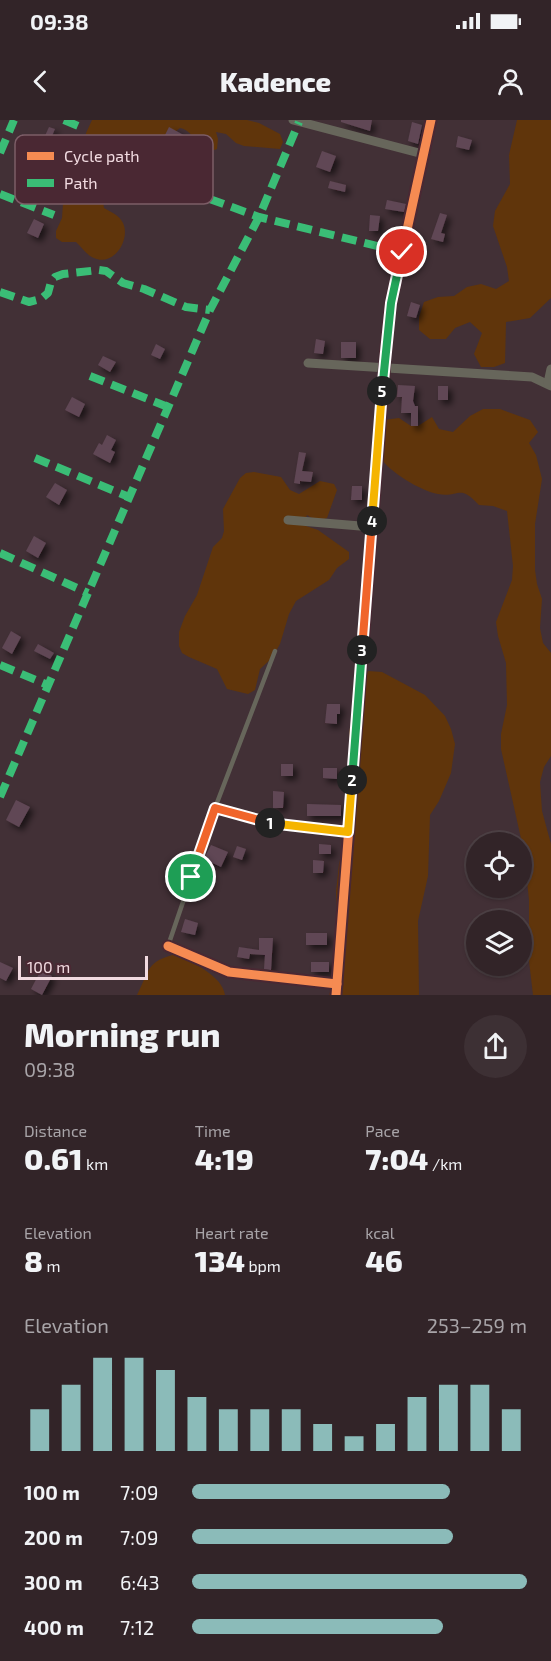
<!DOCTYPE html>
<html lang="en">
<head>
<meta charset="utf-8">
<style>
  :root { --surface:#322428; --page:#3d3034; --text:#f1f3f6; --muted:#a8a4a8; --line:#4d4145; --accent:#8bbbb9 }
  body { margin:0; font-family:"Exo 2",sans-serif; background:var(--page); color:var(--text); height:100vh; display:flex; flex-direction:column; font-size:22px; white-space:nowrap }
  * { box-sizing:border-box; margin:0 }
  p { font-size:20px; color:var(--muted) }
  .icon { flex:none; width:33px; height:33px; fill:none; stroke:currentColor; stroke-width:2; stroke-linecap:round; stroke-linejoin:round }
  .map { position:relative; height:875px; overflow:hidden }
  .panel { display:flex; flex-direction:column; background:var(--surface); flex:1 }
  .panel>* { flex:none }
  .tools { position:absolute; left:466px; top:712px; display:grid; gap:12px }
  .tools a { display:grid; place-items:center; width:66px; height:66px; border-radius:50%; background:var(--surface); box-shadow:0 2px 4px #0004,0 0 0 2px var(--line); font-size:30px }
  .scale { position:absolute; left:18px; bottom:15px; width:130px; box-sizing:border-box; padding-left:6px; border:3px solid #f1dae0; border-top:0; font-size:16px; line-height:21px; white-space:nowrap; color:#f1dae0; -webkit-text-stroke:4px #4a2833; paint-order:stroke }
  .pin { position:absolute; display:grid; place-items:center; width:51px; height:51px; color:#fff; margin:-26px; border:3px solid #fff; border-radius:50%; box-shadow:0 2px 6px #0007 }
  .km { position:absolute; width:30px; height:30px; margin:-15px; border-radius:50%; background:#222; color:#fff; font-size:16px; line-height:30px; text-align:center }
  .round { display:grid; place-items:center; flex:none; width:63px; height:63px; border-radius:32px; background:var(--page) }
  .headline { display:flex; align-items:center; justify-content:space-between; height:102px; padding:0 24px }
  h1 { font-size:33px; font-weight:800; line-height:45px }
  .metrics { display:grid; grid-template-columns:repeat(3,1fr); gap:9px; height:102px; padding:6px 24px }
  .metrics div { display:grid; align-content:center }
  .metrics b { font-size:30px; font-weight:800 }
  .metrics small { font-size:16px; font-weight:400 }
  .metrics p { font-size:16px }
  .chart { height:168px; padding:12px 24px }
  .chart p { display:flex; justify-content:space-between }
  .chart svg { width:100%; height:108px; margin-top:6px; stroke:var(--accent); stroke-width:6 }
  ul { padding:0 24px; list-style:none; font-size:20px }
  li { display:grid; grid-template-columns:96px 72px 1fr; align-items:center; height:45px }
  li i { height:15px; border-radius:8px; background:var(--accent) }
  .status { display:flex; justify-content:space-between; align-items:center; height:42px; padding:0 30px; background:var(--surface); direction:ltr }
  .status svg { height:16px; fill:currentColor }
  header { display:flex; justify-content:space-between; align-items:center; height:78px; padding:0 24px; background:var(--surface); font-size:27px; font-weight:800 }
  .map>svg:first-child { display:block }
  .green { fill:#60350b }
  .building { fill:#604755; filter:url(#shadow) }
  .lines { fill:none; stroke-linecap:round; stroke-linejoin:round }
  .service { stroke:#67665b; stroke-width:4.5 }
  .minor { stroke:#67665b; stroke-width:9 }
  .quiet { stroke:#3abd76; stroke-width:8; stroke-dasharray:15 8; stroke-linecap:butt }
  .cycleway-casing { stroke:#4a2833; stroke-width:13 }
  .cycleway { stroke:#f68b52; stroke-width:9 }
  .split-1-casing { stroke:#fff; stroke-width:12 }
  .split-2-casing { stroke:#fff; stroke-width:12 }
  .split-3-casing { stroke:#fff; stroke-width:12 }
  .split-4-casing { stroke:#fff; stroke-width:12 }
  .split-5-casing { stroke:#fff; stroke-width:12 }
  .split-6-casing { stroke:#fff; stroke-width:12 }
  .split-1 { stroke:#f0652b; stroke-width:8 }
  .split-2 { stroke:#f5b400; stroke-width:8 }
  .split-3 { stroke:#22a559; stroke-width:8 }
  .split-4 { stroke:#f0652b; stroke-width:8 }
  .split-5 { stroke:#f5b400; stroke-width:8 }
  .split-6 { stroke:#22a559; stroke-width:8 }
  .key { fill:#4a2833; stroke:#7c5d67; stroke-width:1.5 }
  .key-label { font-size:16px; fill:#f1dae0 }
</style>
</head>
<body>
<div class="status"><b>09:38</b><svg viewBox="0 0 49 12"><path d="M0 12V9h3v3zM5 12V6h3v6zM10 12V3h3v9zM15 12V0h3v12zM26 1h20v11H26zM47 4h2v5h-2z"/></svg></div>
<header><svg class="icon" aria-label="back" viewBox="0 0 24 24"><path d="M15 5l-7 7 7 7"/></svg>Kadence<svg class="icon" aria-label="person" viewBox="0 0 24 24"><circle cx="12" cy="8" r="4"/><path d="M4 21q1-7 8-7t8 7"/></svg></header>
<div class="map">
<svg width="551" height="875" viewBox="0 0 551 875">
  <defs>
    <filter id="shadow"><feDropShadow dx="4" dy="4" stdDeviation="3" flood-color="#0009"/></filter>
  </defs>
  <rect width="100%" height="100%" fill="#423036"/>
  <g class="green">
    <path d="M92 0H247L259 3 280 14 283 22 280 29 244 26 236 23 226 14 216 12 218 19 217 29C193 39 200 12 180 8L175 12C175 23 184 29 183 40 178 43 171 44 167 48 161 54 162 64 154 68 139 74 97 43 104 88 111 92 119 95 123 103 131 120 113 147 94 138 86 135 82 127 76 122H62L56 118V111L62 98 63 83 72 61 80 49 86 13Z"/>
    <polygon points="517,0 551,0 551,178 530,198 506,202 505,243 494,247 481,247 474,234 482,213 470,202 455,208 446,219 430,219 419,210 419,197 424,182 438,177 454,176 467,167 481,164 496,169 509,161 507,147 493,106 495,91 510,64 509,35"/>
    <path d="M483 289H500L530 300 538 312 529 323 536 335 542 359 535 404V450L537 464 542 479 540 508 543 523 551 533V636L544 647 540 662 542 691 551 724V875H533L529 841V780L526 751 522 723 501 629V614L507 585 506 543 498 516 496 502 512 460 513 446 507 391 493 386 479 385C459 363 459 378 438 374 421 371 389 352 380 337 375 328 375 320 375 310L384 300 399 298 411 306H418L432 297 439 309 453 312 470 296Z"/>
    <path d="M254 352 281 357 290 370 299 374 320 361 334 364 337 370 327 398C319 401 314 400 307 395L303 405 318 410 349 432V439L337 448 329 460 296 481 289 494 280 524 272 538 260 549 255 570 248 574 227 569 217 549 189 537 182 533 179 526V512L185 496 197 475 213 427 222 418 224 411 223 389 240 358 246 353Z"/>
    <polygon points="368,551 382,552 425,575 445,596 451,609 455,624 451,653 439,681 430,695 428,756 418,801 419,875 329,875 340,843 336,772 339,744 349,700 349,613 355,582"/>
    <path d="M177 834C193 844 222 855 225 875H137C150 850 146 841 177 834Z"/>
  </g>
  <g class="building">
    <polygon points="341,0 372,0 370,11 341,2"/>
    <polygon points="412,2 422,5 418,24 408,21"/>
    <polygon points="49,7 55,9 45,32 39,29"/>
    <polygon points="169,7 189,18 185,25 165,15"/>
    <polygon points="22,14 38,22 33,34 16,27"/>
    <polygon points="458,16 472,20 469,30 456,27"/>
    <polygon points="322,31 336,36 330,52 316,47"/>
    <polygon points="330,61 346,65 345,72 328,68"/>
    <polygon points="387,80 406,84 404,92 385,89"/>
    <polygon points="440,93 447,95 441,113 445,114 443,122 431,119"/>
    <polygon points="370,95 380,96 378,111 369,111"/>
    <polygon points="34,99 44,104 38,118 27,113"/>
    <polygon points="411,182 420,185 416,198 407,196"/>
    <polygon points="316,219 325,221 323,234 314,233"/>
    <rect x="341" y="222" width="15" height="16"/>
    <polygon points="156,224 165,229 160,239 151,235"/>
    <polygon points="103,236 116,242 110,252 98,245"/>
    <polygon points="398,265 415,266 413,281 415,286 418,286 418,306 411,306 411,293 401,293 402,277 397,277"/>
    <rect x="438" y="266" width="10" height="14"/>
    <polygon points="72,277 85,284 79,297 65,290"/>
    <polygon points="107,315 116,320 111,330 115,332 110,343 93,334 99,323 102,325"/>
    <polygon points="299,332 306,333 302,351 313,352 311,362 300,361 300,364 294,363"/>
    <polygon points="55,363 67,370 59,385 46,377"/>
    <polygon points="352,366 362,366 362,380 351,380"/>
    <polygon points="34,416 46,423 38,438 26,431"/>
    <polygon points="11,511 21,517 12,534 2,528"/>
    <polygon points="38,524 54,533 50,539 34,531"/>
    <polygon points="327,584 340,584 340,594 337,594 337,604 325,603"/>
    <rect x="281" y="644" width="12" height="12"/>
    <polygon points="323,648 337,648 337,659 323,658"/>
    <polygon points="273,671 284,672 283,688 273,688"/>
    <polygon points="16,680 30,687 19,707 6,700"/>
    <polygon points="307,684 341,685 341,696 307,696"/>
    <polygon points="319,724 331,725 331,734 319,734"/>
    <polygon points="211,725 228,732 221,747 204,739"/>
    <polygon points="237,726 246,729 242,740 233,737"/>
    <polygon points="313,740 324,741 323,753 313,753"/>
    <polygon points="185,799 198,803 195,815 181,812"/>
    <rect x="306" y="813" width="21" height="12"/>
    <polygon points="259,818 273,818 271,850 264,849 265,835 250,834 249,839 237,837 239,827 259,830"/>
    <polygon points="0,842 13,848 6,861 0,858"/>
    <rect x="311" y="842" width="18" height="10"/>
    <polygon points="41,850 52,856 42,875 31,869"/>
  </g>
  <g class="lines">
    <polyline class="service" points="168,826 215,688 275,531"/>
    <g class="minor">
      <polyline points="293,0 423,34"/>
      <polyline points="308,243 532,257 551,266"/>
      <polyline points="548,263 551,249"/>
      <polyline points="288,400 372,407"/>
      <polyline points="215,688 275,704 348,712"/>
      <polyline points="168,826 229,852 337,864"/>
      <polyline points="336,875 387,215 391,183 431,0"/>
    </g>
    <g class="quiet">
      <polyline points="64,0 83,8"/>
      <polyline points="0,33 14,0"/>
      <polyline points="188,71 259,97 402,132"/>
      <polyline points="0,74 54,95"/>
      <polyline points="0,172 29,182 41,179 48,173 51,162 55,157 63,154 99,150 106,151 123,163 144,169 186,187 210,190"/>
      <polyline points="90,256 168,287"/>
      <polyline points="35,338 129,377"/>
      <polyline points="0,433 88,473"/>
      <polyline points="0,545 48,565"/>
      <polyline points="0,677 210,190 259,97 299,2"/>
    </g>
    <g class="cycleway-casing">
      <g id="cycleway">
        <polyline points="168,826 229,852 337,864"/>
        <polyline points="336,875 387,215 391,183 431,0"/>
      </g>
    </g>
    <use href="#cycleway" class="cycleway"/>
  </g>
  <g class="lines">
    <g class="split-1-casing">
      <polyline id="split-1" points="191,757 215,688 270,703"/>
    </g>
    <g class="split-2-casing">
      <polyline id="split-2" points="270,703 348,712 352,660"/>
    </g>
    <g class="split-3-casing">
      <polyline id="split-3" points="352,660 362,530"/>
    </g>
    <g class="split-4-casing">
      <polyline id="split-4" points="362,530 372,401"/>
    </g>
    <g class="split-5-casing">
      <polyline id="split-5" points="372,401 382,271"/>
    </g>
    <g class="split-6-casing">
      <polyline id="split-6" points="382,271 391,183 402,132"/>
    </g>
    <use href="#split-1" class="split-1"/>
    <use href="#split-2" class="split-2"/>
    <use href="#split-3" class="split-3"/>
    <use href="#split-4" class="split-4"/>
    <use href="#split-5" class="split-5"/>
    <use href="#split-6" class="split-6"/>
  </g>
  <rect x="15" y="15" width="198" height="69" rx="9" class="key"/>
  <rect x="27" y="32" width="27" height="8" fill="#f68b52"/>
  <rect x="27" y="59" width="27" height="8" fill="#3abd76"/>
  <g class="key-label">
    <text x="64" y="42">Cycle path</text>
    <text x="64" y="69">Path</text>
  </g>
</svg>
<div class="tools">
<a><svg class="icon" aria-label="locate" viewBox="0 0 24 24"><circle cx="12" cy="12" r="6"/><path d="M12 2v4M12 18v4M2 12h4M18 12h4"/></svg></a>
<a><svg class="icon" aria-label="layers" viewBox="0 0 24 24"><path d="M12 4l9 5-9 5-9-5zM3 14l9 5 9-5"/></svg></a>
</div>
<div class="scale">100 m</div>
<div class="pin" style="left:191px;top:757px;background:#1e9e55"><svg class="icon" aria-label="arrive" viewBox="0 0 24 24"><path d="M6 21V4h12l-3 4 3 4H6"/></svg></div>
<div class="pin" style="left:402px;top:132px;background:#d93025"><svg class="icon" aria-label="check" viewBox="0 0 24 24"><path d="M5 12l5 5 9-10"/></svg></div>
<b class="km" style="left:270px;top:703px">1</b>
<b class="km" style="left:352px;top:660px">2</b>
<b class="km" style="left:362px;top:530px">3</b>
<b class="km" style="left:372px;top:401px">4</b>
<b class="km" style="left:382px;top:271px">5</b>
</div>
<section class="panel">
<div class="headline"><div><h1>Morning run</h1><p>09:38</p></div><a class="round"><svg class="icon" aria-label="share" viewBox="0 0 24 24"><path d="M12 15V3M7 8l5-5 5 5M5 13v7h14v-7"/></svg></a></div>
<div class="metrics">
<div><p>Distance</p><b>0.61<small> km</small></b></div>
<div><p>Time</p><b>4:19</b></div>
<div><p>Pace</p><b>7:04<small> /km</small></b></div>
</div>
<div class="metrics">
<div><p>Elevation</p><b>8<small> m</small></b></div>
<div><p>Heart rate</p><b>134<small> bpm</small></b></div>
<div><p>kcal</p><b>46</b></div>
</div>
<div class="chart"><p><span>Elevation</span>253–259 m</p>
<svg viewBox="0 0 160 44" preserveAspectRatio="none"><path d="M5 44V27M15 44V17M25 44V6M35 44V6M45 44V11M55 44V22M65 44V27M75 44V27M85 44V27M95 44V33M105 44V38M115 44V33M125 44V22M135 44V17M145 44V17M155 44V27"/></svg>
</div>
<ul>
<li><b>100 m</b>7:09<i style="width:77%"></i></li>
<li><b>200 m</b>7:09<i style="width:78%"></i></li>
<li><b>300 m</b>6:43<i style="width:100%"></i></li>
<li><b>400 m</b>7:12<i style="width:75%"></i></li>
</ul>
</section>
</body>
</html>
